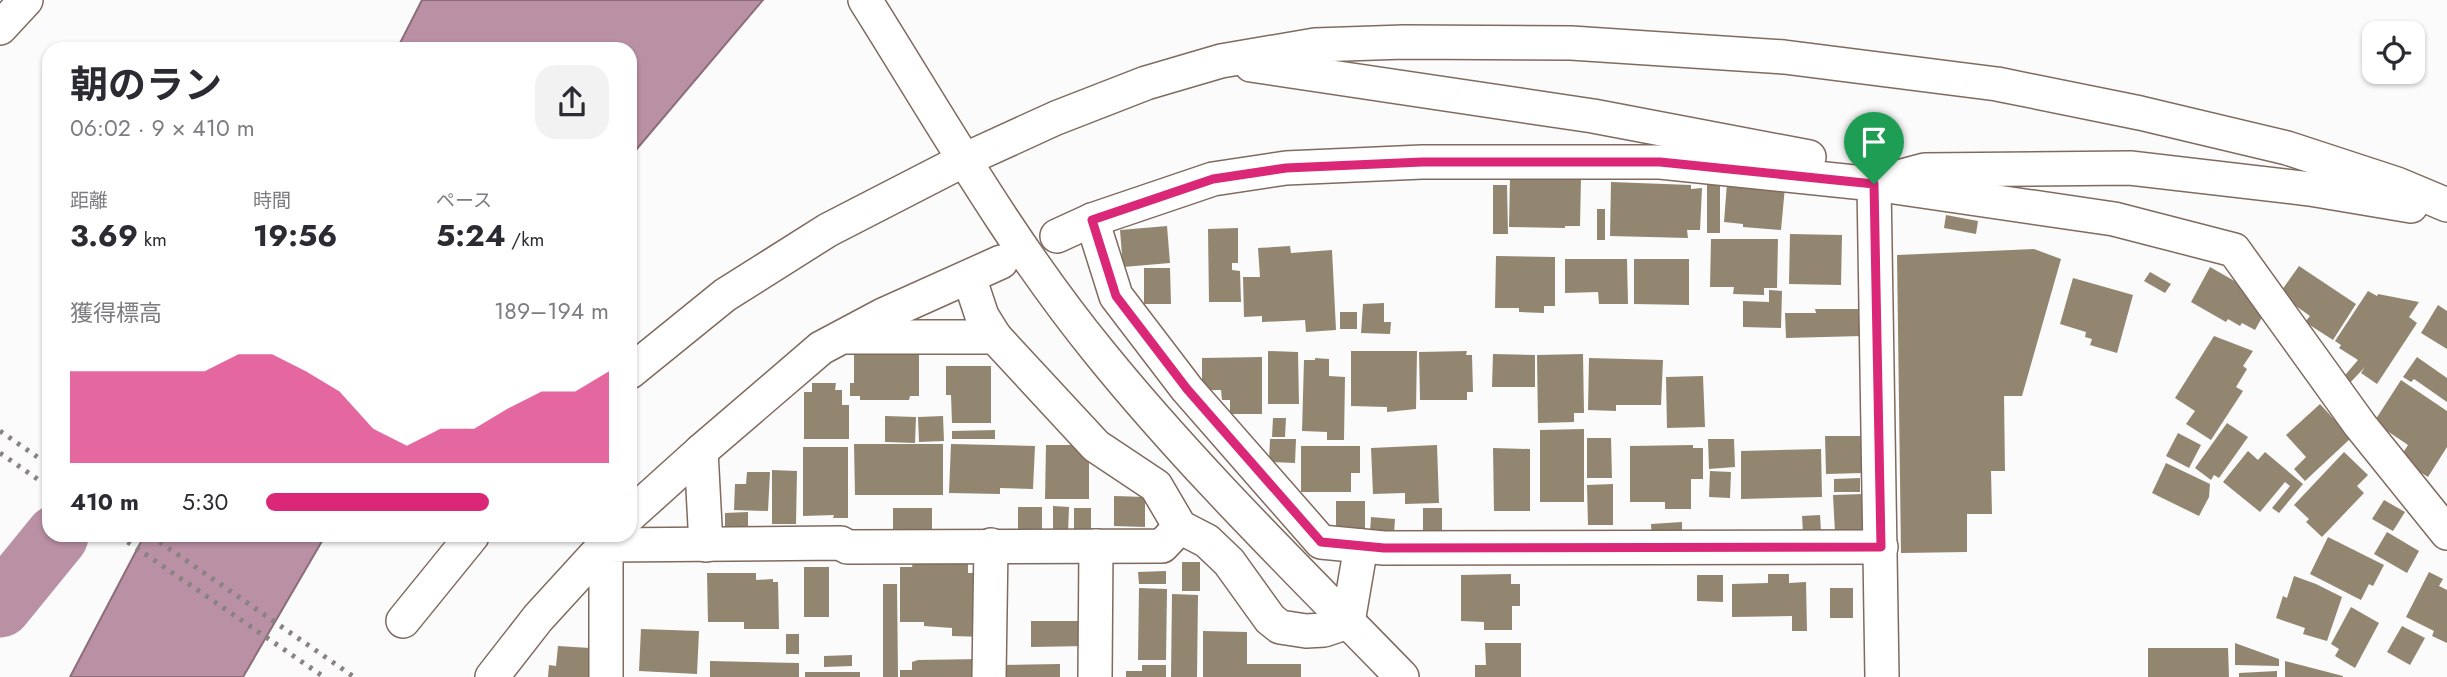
<!DOCTYPE html>
<html lang="ja">
<head>
<meta charset="utf-8">
<style>
  :root { --surface:#fff; --page:#f2f2f3; --text:#2b2b33; --muted:#7c7c81; --accent:#db2777 }
  body { margin:0; font-family:Jost,"Noto Sans JP",sans-serif; background:var(--page); color:var(--text); height:100vh; display:flex; flex-direction:column; font-size:26px; white-space:nowrap }
  * { box-sizing:border-box; margin:0 }
  p { font-size:23px; color:var(--muted) }
  .icon { flex:none; width:38px; height:38px; fill:none; stroke:currentColor; stroke-width:2; stroke-linecap:round; stroke-linejoin:round }
  .map { position:relative; flex:1; overflow:hidden }
  .sheet { position:absolute; left:42px; top:42px; width:595px; height:500px; display:flex; flex-direction:column; background:var(--surface); border-radius:21px; box-shadow:0 2px 5px #0004 }
  .sheet>* { flex:none }
  .buttons { position:absolute; left:2362px; top:21px; display:grid; gap:14px }
  .buttons a { display:grid; place-items:center; width:63px; height:63px; border-radius:14px; background:var(--surface); box-shadow:0 2px 5px #0004; font-size:35px }
  .pin { position:absolute; display:grid; place-items:center; width:60px; height:60px; color:#fff; margin:-72px -30px; border-radius:50% 50% 50% 0; rotate:-45deg; box-shadow:0 0 7px #0007 }
  .pin .icon { rotate:45deg }
  .round { display:grid; place-items:center; flex:none; width:74px; height:74px; border-radius:21px; background:var(--page) }
  .overview { display:flex; align-items:center; justify-content:space-between; height:119px; padding:0 28px }
  h1 { font-size:38px; font-weight:700; line-height:52px }
  .metrics { display:grid; grid-template-columns:repeat(3,1fr); gap:10px; height:119px; padding:7px 28px }
  .metrics div { display:grid; align-content:center }
  .metrics b { font-size:30px; font-weight:700 }
  .metrics small { font-size:19px; font-weight:400 }
  .metrics p { font-size:19px }
  .chart { height:196px; padding:14px 28px }
  .chart p { display:flex; justify-content:space-between }
  .chart svg { width:100%; height:126px; margin-top:7px; fill:var(--accent); opacity:.7 }
  ul { padding:0 28px; list-style:none; font-size:23px }
  li { display:grid; grid-template-columns:112px 84px 1fr; align-items:center; height:52px }
  li i { height:18px; border-radius:9px; background:var(--accent) }
  .map>svg:first-child { display:block }
  .water { fill:#b990a4; stroke:#8c6d79; stroke-width:2 }
  .lines { fill:none; stroke-linecap:round; stroke-linejoin:round }
  .river { stroke:#b990a4; stroke-width:63 }
  .building { fill:#928671 }
  .minor-casing { stroke:#806a5e; stroke-width:36 }
  .minor { stroke:#fff; stroke-width:33 }
  .rail { stroke:#888380; stroke-width:5; stroke-dasharray:3.5 7; stroke-linecap:butt }
  .route-casing { stroke:#fff; stroke-width:14 }
  .route { stroke:#db2777; stroke-width:9 }
</style>
</head>
<body>
<div class="map">
<svg width="2447" height="677" viewBox="0 0 2447 677">
  <rect width="100%" height="100%" fill="#fbfbfb"/>
  <g class="water">
    <polygon points="422,0 763,0 630,157 630,49 397,49"/>
    <polygon points="144,536 325,536 243,677 70,677"/>
  </g>
  <g class="lines">
    <polyline class="river" points="0,606 57,536"/>
  </g>
  <g class="building">
    <polygon points="1510,176 1581,177 1580,226 1565,226 1565,228 1509,227"/>
    <polygon points="1611,182 1691,185 1691,189 1702,188 1700,230 1687,230 1688,238 1610,236"/>
    <polygon points="1727,183 1785,187 1781,230 1743,227 1743,224 1724,222"/>
    <polygon points="1720,184 1720,233 1707,233 1707,185"/>
    <polygon points="1493,185 1507,185 1508,234 1493,234"/>
    <rect x="1597" y="209" width="8" height="31"/>
    <polygon points="1946,215 1978,221 1976,234 1944,228"/>
    <polygon points="1167,226 1170,263 1123,267 1120,230"/>
    <polygon points="1238,228 1238,263 1232,263 1232,270 1240,271 1241,302 1209,302 1208,229"/>
    <polygon points="1790,234 1842,235 1841,285 1789,284"/>
    <polygon points="1711,239 1778,239 1777,288 1764,288 1764,295 1733,294 1734,287 1710,287"/>
    <polygon points="1290,246 1291,253 1332,250 1336,330 1306,332 1305,320 1262,322 1262,316 1244,317 1243,277 1260,277 1258,248"/>
    <polygon points="2034,249 2061,259 2022,396 2004,396 2005,471 1991,471 1992,514 1967,514 1967,552 1901,553 1897,255"/>
    <polygon points="1496,256 1555,257 1555,306 1544,306 1544,313 1519,312 1519,308 1495,308"/>
    <polygon points="1565,259 1627,259 1628,304 1599,304 1598,292 1565,293"/>
    <polygon points="1634,259 1689,259 1689,305 1634,304"/>
    <polygon points="2299,266 2356,304 2333,340 2305,322 2310,316 2279,294"/>
    <polygon points="2210,267 2245,287 2243,292 2256,300 2253,306 2265,312 2255,330 2242,323 2240,326 2228,319 2226,322 2191,302"/>
    <polygon points="1144,268 1170,268 1171,304 1144,304"/>
    <polygon points="2150,272 2171,284 2165,293 2144,281"/>
    <polygon points="2073,278 2133,295 2117,353 2090,345 2092,339 2085,337 2086,332 2060,324"/>
    <polygon points="1769,290 1782,291 1781,328 1743,327 1743,301 1769,302"/>
    <polygon points="2368,291 2377,296 2378,294 2419,302 2409,317 2417,323 2377,384 2361,373 2365,367 2347,386 2340,381 2358,360 2339,348 2341,345 2335,341"/>
    <polygon points="1384,303 1384,322 1391,322 1390,334 1361,333 1363,304"/>
    <polygon points="2438,305 2447,311 2447,349 2421,333"/>
    <polygon points="1815,309 1861,309 1862,336 1786,338 1785,313 1816,313"/>
    <rect x="1340" y="312" width="17" height="17"/>
    <polygon points="2214,336 2253,351 2243,366 2247,369 2236,387 2243,391 2211,440 2186,424 2195,411 2175,398"/>
    <polygon points="1268,351 1298,352 1299,404 1268,404"/>
    <polygon points="1351,351 1417,351 1416,409 1387,412 1387,407 1351,406"/>
    <polygon points="1467,351 1466,355 1472,355 1473,392 1467,392 1467,400 1420,400 1419,352"/>
    <polygon points="854,354 919,354 919,396 910,396 909,400 860,400 860,396 850,396 850,383 854,383"/>
    <polygon points="1493,354 1535,355 1535,387 1492,387"/>
    <polygon points="1583,354 1584,413 1574,413 1574,422 1538,423 1537,355"/>
    <polygon points="1262,357 1262,414 1230,414 1230,400 1222,400 1221,390 1206,390 1206,385 1202,385 1202,358"/>
    <polygon points="2417,357 2447,378 2447,402 2414,379 2411,382 2403,377"/>
    <polygon points="1315,358 1329,359 1329,376 1345,377 1344,440 1327,440 1327,432 1302,431 1304,360 1315,360"/>
    <polygon points="1589,358 1663,360 1661,405 1616,405 1616,411 1588,410"/>
    <polygon points="946,366 991,366 991,423 952,423 951,395 946,395"/>
    <polygon points="1703,376 1705,427 1667,428 1666,377"/>
    <polygon points="2401,380 2447,411 2447,447 2428,477 2399,459 2408,445 2374,422"/>
    <polygon points="812,383 836,383 835,390 842,390 842,405 849,405 849,439 804,439 804,392 812,392"/>
    <polygon points="2320,404 2351,438 2305,481 2294,469 2306,457 2286,435"/>
    <polygon points="885,416 916,417 915,443 885,442"/>
    <polygon points="943,416 944,441 919,442 918,417"/>
    <polygon points="1273,418 1286,418 1285,437 1272,437"/>
    <polygon points="2227,423 2248,437 2219,478 2214,475 2211,480 2195,468"/>
    <polygon points="1584,429 1584,502 1540,502 1540,430"/>
    <polygon points="995,430 995,439 952,439 952,431"/>
    <polygon points="2178,433 2201,445 2189,468 2166,456"/>
    <polygon points="1825,436 1862,436 1863,473 1826,474"/>
    <polygon points="1587,438 1611,438 1612,478 1587,478"/>
    <polygon points="1270,439 1296,439 1295,463 1269,462"/>
    <polygon points="1708,439 1734,439 1735,467 1709,469"/>
    <polygon points="854,444 943,444 943,495 855,495"/>
    <polygon points="951,444 1035,446 1033,489 1000,488 1000,494 949,493"/>
    <polygon points="1046,445 1078,445 1089,455 1089,499 1045,499"/>
    <polygon points="1437,445 1439,503 1405,504 1405,493 1373,494 1371,448"/>
    <polygon points="1693,445 1693,448 1703,448 1703,479 1691,479 1691,509 1665,509 1665,502 1630,502 1630,446"/>
    <polygon points="1301,446 1360,446 1360,473 1351,473 1351,492 1301,492"/>
    <polygon points="803,447 848,447 848,518 833,518 834,515 803,516"/>
    <polygon points="1493,448 1530,449 1530,511 1494,511"/>
    <polygon points="1821,449 1822,497 1741,499 1741,451"/>
    <polygon points="2248,451 2258,460 2265,452 2303,484 2279,513 2272,508 2290,486 2285,482 2260,512 2223,482"/>
    <polygon points="2344,452 2368,475 2357,486 2364,493 2322,537 2306,522 2309,519 2294,505"/>
    <polygon points="2166,463 2210,484 2209,497 2199,516 2152,493"/>
    <polygon points="772,470 797,471 796,524 772,524"/>
    <polygon points="1710,471 1731,472 1730,498 1709,497"/>
    <polygon points="747,472 770,472 768,511 734,510 735,484 746,484"/>
    <polygon points="1860,478 1860,492 1834,492 1834,479"/>
    <polygon points="1613,484 1613,525 1588,525 1587,485"/>
    <polygon points="1863,494 1864,532 1835,533 1833,495"/>
    <polygon points="1114,496 1145,497 1145,527 1114,526"/>
    <polygon points="2384,500 2405,512 2393,531 2372,519"/>
    <rect x="1336" y="501" width="29" height="27"/>
    <polygon points="1053,506 1069,507 1068,534 1053,534"/>
    <polygon points="1018,507 1042,507 1042,532 1018,531"/>
    <polygon points="893,508 932,508 932,535 893,534"/>
    <polygon points="1074,508 1091,508 1091,532 1074,531"/>
    <rect x="1423" y="508" width="19" height="26"/>
    <polygon points="748,512 748,527 725,527 725,513"/>
    <polygon points="1820,515 1821,532 1803,533 1802,516"/>
    <polygon points="1371,517 1395,519 1394,533 1370,532"/>
    <polygon points="1682,522 1682,536 1652,539 1651,524"/>
    <polygon points="2387,532 2419,551 2407,573 2374,554"/>
    <polygon points="2328,537 2384,565 2373,586 2369,584 2361,600 2310,574"/>
    <polygon points="913,562 968,563 968,573 985,573 984,637 952,636 952,628 924,626 924,622 900,622 900,567 912,567"/>
    <rect x="1182" y="562" width="18" height="29"/>
    <rect x="804" y="567" width="25" height="50"/>
    <polygon points="1166,571 1166,584 1139,584 1138,572"/>
    <polygon points="2429,572 2443,579 2439,586 2447,590 2447,643 2432,636 2434,631 2406,617"/>
    <polygon points="707,573 756,573 756,580 773,579 773,582 778,582 779,629 744,629 744,622 708,622"/>
    <polygon points="1511,574 1511,584 1520,584 1520,606 1512,606 1512,630 1484,630 1484,622 1461,621 1461,575"/>
    <polygon points="1768,574 1789,574 1789,583 1806,582 1807,631 1792,631 1792,616 1732,617 1732,584 1768,583"/>
    <polygon points="1697,575 1723,575 1723,602 1697,601"/>
    <polygon points="2294,576 2316,584 2342,597 2327,641 2303,634 2305,628 2276,618 2283,596 2287,598"/>
    <polygon points="883,584 897,584 898,677 883,677"/>
    <polygon points="1139,588 1167,589 1166,660 1138,660"/>
    <rect x="1830" y="588" width="23" height="30"/>
    <polygon points="1172,594 1198,595 1197,677 1171,677"/>
    <polygon points="2351,607 2379,623 2355,668 2335,656 2339,649 2331,644"/>
    <polygon points="1031,621 1086,621 1087,646 1031,647"/>
    <polygon points="2402,626 2425,638 2410,665 2387,652"/>
    <polygon points="641,629 699,631 697,674 639,671"/>
    <polygon points="1203,631 1247,632 1247,664 1301,664 1301,677 1203,677"/>
    <rect x="786" y="634" width="13" height="20"/>
    <polygon points="1485,643 1521,643 1521,677 1475,677 1475,665 1486,665"/>
    <polygon points="2235,643 2279,659 2279,666 2235,665"/>
    <polygon points="558,646 590,648 588,677 548,677 549,665 556,666"/>
    <polygon points="2148,648 2228,648 2229,677 2148,677"/>
    <polygon points="852,655 852,666 824,667 824,656"/>
    <polygon points="982,659 982,677 900,677 900,670 912,670 912,662 918,660"/>
    <polygon points="710,661 799,663 799,677 710,677"/>
    <polygon points="2285,661 2343,676 2343,677 2285,677"/>
    <polygon points="1060,664 1060,677 999,677 998,665"/>
    <polygon points="1142,665 1166,665 1166,677 1126,677 1126,671 1142,671"/>
    <polygon points="2277,671 2277,677 2239,677 2239,673"/>
    <rect x="805" y="672" width="55" height="5"/>
  </g>
  <g class="lines">
    <g class="minor-casing">
      <g id="minor">
        <path d="M865 0C940 119 1010 243 1099 352 1192 467 1299 571 1402 677"/>
        <polyline points="0,28 26,0"/>
        <polyline points="1251,65 1593,116 1809,157"/>
        <polyline points="1895,178 1925,170 2130,168 2310,189 2411,206"/>
        <polyline points="1874,184 1882,677"/>
        <polyline points="1092,220 1116,296 1187,389 1321,542 1384,548 1881,547"/>
        <polyline points="1057,236 1092,220 1213,179 1286,168 1422,162 1660,162 1874,184 2114,219 2234,250 2360,425 2447,533"/>
        <polyline points="969,277 982,316 995,337 1096,446 1156,486 1180,527 1207,541 1229,562 1270,619 1280,627 1306,631 1324,630 1348,622 1361,546"/>
        <polyline points="847,337 995,337"/>
        <polyline points="630,372 725,295 828,230 964,160 1056,118 1146,83 1221,61 1315,45 1404,42 1571,43 1784,57 1997,84 2140,113 2287,148 2397,184 2447,205"/>
        <polyline points="701,451 706,545"/>
        <polyline points="630,515 701,451 821,348 883,315 1001,262"/>
        <polyline points="403,621 472,536"/>
        <polyline points="492,677 538,618 613,536"/>
        <polyline points="606,677 606,545 841,543 847,547 1162,546 1180,527"/>
        <polyline points="989,677 991,545"/>
        <polyline points="1095,677 1096,546"/>
      </g>
    </g>
    <use href="#minor" class="minor"/>
    <g class="rail">
      <polyline points="0,431 49,465"/>
      <polyline points="0,453 49,487"/>
      <polyline points="119,536 324,677"/>
      <polyline points="151,536 354,677"/>
    </g>
  </g>
  <g class="lines">
    <g class="route-casing">
      <polygon id="route" points="1422,162 1660,162 1874,184 1881,547 1384,548 1321,542 1187,389 1116,296 1092,220 1213,179 1286,168"/>
    </g>
    <use href="#route" class="route"/>
  </g>
</svg>
<div class="buttons">
<a><svg class="icon" aria-label="locate" viewBox="0 0 24 24"><circle cx="12" cy="12" r="6"/><path d="M12 2v4M12 18v4M2 12h4M18 12h4"/></svg></a>
</div>
<div class="pin" style="left:1874px;top:184px;background:#1e9e55"><svg class="icon" aria-label="arrive" viewBox="0 0 24 24"><path d="M6 21V4h12l-3 4 3 4H6"/></svg></div>
<section class="sheet">
<div class="overview"><div><h1>朝のラン</h1><p>06:02 · 9 × 410 m</p></div><a class="round"><svg class="icon" aria-label="share" viewBox="0 0 24 24"><path d="M12 15V3M7 8l5-5 5 5M5 13v7h14v-7"/></svg></a></div>
<div class="metrics">
<div><p>距離</p><b>3.69<small> km</small></b></div>
<div><p>時間</p><b>19:56</b></div>
<div><p>ペース</p><b>5:24<small> /km</small></b></div>
</div>
<div class="chart"><p><span>獲得標高</span>189–194 m</p>
<svg viewBox="0 0 160 44" preserveAspectRatio="none"><path d="M0 44V12L10 12L20 12L30 12L40 12L50 6L60 6L70 12L80 19L90 32L100 38L110 32L120 32L130 25L140 19L150 19L160 12V44z"/></svg>
</div>
<ul>
<li><b>410 m</b>5:30<i style="width:65%"></i></li>
</ul>
</section>
</div>
</body>
</html>
